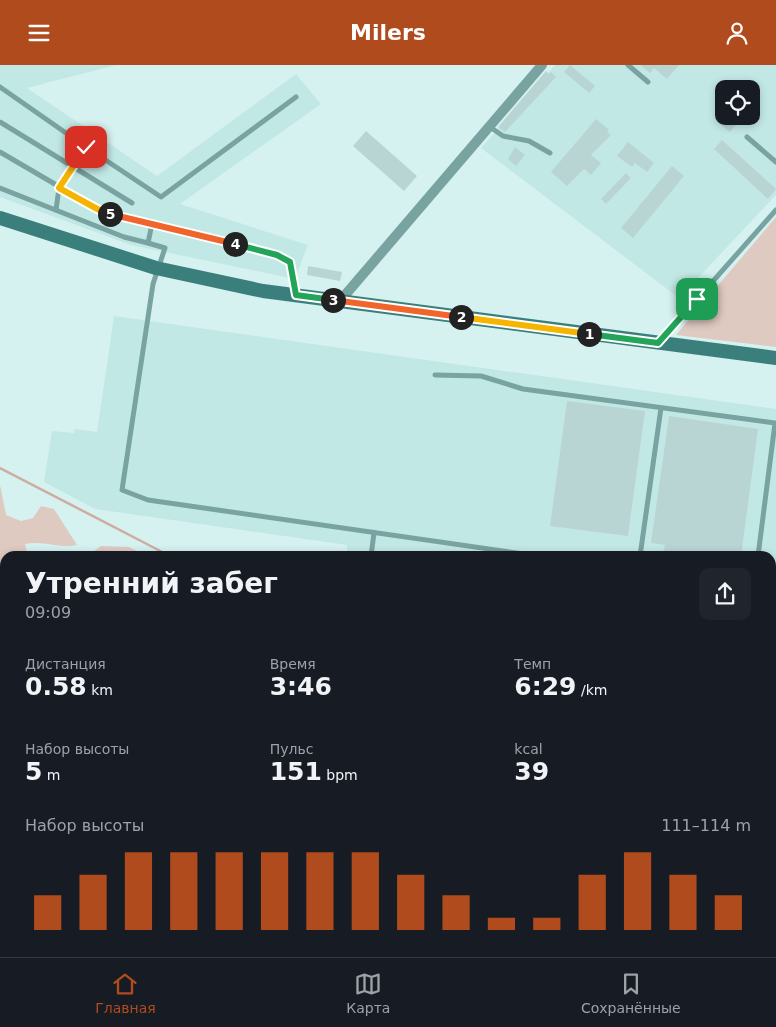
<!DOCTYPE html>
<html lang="ru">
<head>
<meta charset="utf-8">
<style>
  :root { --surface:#171b24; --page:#20242c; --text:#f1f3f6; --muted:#9ea1a6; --line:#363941; --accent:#b04b1d }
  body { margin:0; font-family:"DejaVu Sans",sans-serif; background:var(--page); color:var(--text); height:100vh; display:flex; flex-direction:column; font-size:19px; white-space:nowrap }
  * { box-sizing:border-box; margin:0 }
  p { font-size:16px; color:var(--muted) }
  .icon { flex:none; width:28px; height:28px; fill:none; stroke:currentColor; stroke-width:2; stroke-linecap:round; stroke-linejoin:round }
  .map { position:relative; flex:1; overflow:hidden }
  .panel { position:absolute; left:0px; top:486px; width:776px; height:406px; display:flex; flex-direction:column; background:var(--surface); border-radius:15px 15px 0 0; box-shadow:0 2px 8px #0003 }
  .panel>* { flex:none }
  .controls { position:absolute; left:715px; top:15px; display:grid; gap:10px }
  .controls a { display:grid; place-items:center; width:45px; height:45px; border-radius:10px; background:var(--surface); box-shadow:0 2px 8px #0003; font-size:25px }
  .pin { position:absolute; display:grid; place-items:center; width:42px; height:42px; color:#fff; margin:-21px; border-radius:10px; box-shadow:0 2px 8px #0006 }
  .km { position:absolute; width:25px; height:25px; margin:-12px; border-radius:50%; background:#222; color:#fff; font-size:14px; line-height:25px; text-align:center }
  .round { display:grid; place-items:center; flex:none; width:52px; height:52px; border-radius:10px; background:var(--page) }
  .headline { display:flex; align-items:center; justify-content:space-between; height:85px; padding:0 25px }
  h1 { font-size:28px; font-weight:700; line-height:38px }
  .stats { display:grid; grid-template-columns:repeat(3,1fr); gap:8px; height:85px; padding:5px 25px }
  .stats div { display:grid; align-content:center }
  .stats b { font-size:25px; font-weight:700 }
  .stats small { font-size:14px; font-weight:400 }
  .stats p { font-size:14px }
  .chart { height:140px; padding:10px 25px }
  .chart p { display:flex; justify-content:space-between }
  .chart svg { width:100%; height:90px; margin-top:5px; stroke:var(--accent); stroke-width:6 }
  header { display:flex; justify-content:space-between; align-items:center; height:65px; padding:0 25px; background:var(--accent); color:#fff; font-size:22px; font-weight:700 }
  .menu { display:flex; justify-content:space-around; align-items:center; height:70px; border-top:1px solid var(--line); background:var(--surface); font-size:14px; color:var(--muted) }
  .menu a { display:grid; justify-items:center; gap:2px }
  .menu .on { color:var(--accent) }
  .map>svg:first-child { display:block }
  .built { fill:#c2e8e6; fill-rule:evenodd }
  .green { fill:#dfcac2 }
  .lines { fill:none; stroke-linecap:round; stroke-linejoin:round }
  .stream { stroke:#ceada1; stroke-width:2.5 }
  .building { fill:#b9d5d3 }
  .lane { stroke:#78a3a0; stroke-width:5 }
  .street { stroke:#78a3a0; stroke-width:10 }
  .secondary { stroke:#3b7f7c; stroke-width:14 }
  .split-1-casing { stroke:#fff; stroke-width:10 }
  .split-2-casing { stroke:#fff; stroke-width:10 }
  .split-3-casing { stroke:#fff; stroke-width:10 }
  .split-4-casing { stroke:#fff; stroke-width:10 }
  .split-5-casing { stroke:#fff; stroke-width:10 }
  .split-6-casing { stroke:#fff; stroke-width:10 }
  .split-1 { stroke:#22a559; stroke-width:6 }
  .split-2 { stroke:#f5b400; stroke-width:6 }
  .split-3 { stroke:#f0652b; stroke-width:6 }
  .split-4 { stroke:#22a559; stroke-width:6 }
  .split-5 { stroke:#f0652b; stroke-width:6 }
  .split-6 { stroke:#f5b400; stroke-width:6 }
</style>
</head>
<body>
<header><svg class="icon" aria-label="menu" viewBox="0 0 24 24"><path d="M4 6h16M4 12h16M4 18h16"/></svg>Milers<svg class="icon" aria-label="person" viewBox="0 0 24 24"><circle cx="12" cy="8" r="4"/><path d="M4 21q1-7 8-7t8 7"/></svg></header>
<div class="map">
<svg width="776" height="892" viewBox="0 0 776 892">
  <rect width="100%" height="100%" fill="#d5f2f0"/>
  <g class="built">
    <polygon points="0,0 116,0 27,23 157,111 296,9 321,39 180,139 308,180 295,214 131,180 0,132"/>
    <path d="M555 0H776V130L679 233 481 83ZM724 24H751V51H724Z"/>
    <polygon points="114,251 776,344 776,656 771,655 771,491 347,491 347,480 95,444 44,417 52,366 74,368 75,364 97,367"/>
  </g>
  <g class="green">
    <polygon points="776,152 776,282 676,270"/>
    <path d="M0 420 6 450 21 456 33 453 41 441 54 444 77 480C58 484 44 475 25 479L28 491H5V545L0 549Z"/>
    <polygon points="101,481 129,482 147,491 87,491"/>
    <polygon points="5,567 5,888 330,888 330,892 0,892 0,574"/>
    <polygon points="771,675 776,675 776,754 771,758"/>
    <polygon points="776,865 776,892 744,892 749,888 771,888 771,869"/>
    <polygon points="362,888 445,888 442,892 361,892"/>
    <polygon points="538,888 620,888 615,892 538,892"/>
  </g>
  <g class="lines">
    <g class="stream">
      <polyline points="0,403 170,491"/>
      <polyline points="0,616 5,619"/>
      <polyline points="0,807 5,809"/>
      <polyline points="168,888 176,892"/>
      <polyline points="340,888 340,892"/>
    </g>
  </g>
  <g class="building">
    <polygon points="570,0 595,21 589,28 564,7"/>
    <polygon points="640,0 679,0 667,14 654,3 650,8"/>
    <polygon points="546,6 549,9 551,7 556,12 505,67 498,62"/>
    <polygon points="722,51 743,51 730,67 718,57"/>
    <polygon points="596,54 609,65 607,67 611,70 591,90 601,98 591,110 584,104 567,121 551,107"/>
    <polygon points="366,66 417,111 404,126 353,81"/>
    <polygon points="722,75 776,124 768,134 714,84"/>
    <polygon points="628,77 654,98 647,107 635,98 632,102 617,91"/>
    <polygon points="515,82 525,90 516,101 508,94"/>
    <polygon points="672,101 684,111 633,173 621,163"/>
    <polygon points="626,108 631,113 606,139 601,134"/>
    <polygon points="308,201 342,207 340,216 307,210"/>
    <polygon points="567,336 645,346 628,471 550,461"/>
    <polygon points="669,351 758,364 741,491 663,491 665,480 651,478"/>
  </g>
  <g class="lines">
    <g class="lane">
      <polyline points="628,0 648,17"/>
      <polyline points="0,22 86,82 59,123 56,145"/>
      <polyline points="0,57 132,138"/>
      <polyline points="490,62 503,71 529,76 550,88"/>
      <polyline points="747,72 776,97"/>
      <polyline points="86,82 161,132 296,32"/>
      <polyline points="0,87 101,146 277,189 290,197 296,230"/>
      <polyline points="0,123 124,172 148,178"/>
      <polyline points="152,159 148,178 165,183 153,219 122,425 148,435 538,491"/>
      <polyline points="660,276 776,145"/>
      <polyline points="435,310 481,311 523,324 775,358 758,491"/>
      <polyline points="371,491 374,468"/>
      <polyline points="640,491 661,343"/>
    </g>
    <polyline class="street" points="340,236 542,0"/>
    <polyline class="secondary" points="0,153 156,203 263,226 776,293"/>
  </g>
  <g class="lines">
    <g class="split-1-casing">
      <polyline id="split-1" points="589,269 658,278 697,234"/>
    </g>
    <g class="split-2-casing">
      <polyline id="split-2" points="461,252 589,269"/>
    </g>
    <g class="split-3-casing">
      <polyline id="split-3" points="333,235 461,252"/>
    </g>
    <g class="split-4-casing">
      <polyline id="split-4" points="235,179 277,190 290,197 296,230 333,235"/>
    </g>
    <g class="split-5-casing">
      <polyline id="split-5" points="110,149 235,179"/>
    </g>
    <g class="split-6-casing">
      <polyline id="split-6" points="86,82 59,123 101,146 110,149"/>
    </g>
    <use href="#split-1" class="split-1"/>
    <use href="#split-2" class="split-2"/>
    <use href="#split-3" class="split-3"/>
    <use href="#split-4" class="split-4"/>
    <use href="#split-5" class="split-5"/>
    <use href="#split-6" class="split-6"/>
  </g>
</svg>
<div class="controls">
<a><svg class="icon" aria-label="locate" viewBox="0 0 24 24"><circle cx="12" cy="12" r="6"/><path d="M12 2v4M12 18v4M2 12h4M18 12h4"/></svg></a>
</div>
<div class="pin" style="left:697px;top:234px;background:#1e9e55"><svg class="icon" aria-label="arrive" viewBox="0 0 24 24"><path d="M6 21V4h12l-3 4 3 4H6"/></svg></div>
<div class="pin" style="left:86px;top:82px;background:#d93025"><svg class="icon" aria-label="check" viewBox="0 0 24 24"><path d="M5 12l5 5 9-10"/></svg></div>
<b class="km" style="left:589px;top:269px">1</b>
<b class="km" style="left:461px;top:252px">2</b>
<b class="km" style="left:333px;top:235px">3</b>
<b class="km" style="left:235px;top:179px">4</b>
<b class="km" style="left:110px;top:149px">5</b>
<section class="panel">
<div class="headline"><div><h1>Утренний забег</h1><p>09:09</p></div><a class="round"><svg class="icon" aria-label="share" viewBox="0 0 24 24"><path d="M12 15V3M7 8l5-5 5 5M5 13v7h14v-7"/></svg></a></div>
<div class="stats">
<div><p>Дистанция</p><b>0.58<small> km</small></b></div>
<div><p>Время</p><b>3:46</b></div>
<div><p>Темп</p><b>6:29<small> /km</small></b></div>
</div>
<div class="stats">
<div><p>Набор высоты</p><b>5<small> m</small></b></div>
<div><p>Пульс</p><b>151<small> bpm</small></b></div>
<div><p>kcal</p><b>39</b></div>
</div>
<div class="chart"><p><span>Набор высоты</span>111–114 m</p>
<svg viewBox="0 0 160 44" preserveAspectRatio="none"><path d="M5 44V27M15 44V17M25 44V6M35 44V6M45 44V6M55 44V6M65 44V6M75 44V6M85 44V17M95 44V27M105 44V38M115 44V38M125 44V17M135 44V6M145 44V17M155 44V27"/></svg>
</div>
</section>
</div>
<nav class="menu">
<a class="on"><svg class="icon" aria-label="home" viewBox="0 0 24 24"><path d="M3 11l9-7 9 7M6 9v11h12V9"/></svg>Главная</a>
<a><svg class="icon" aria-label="map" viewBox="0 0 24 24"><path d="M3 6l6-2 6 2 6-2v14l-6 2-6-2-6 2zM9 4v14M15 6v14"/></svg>Карта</a>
<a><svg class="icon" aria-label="saved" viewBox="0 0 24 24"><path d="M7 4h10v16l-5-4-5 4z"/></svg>Сохранённые</a>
</nav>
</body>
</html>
